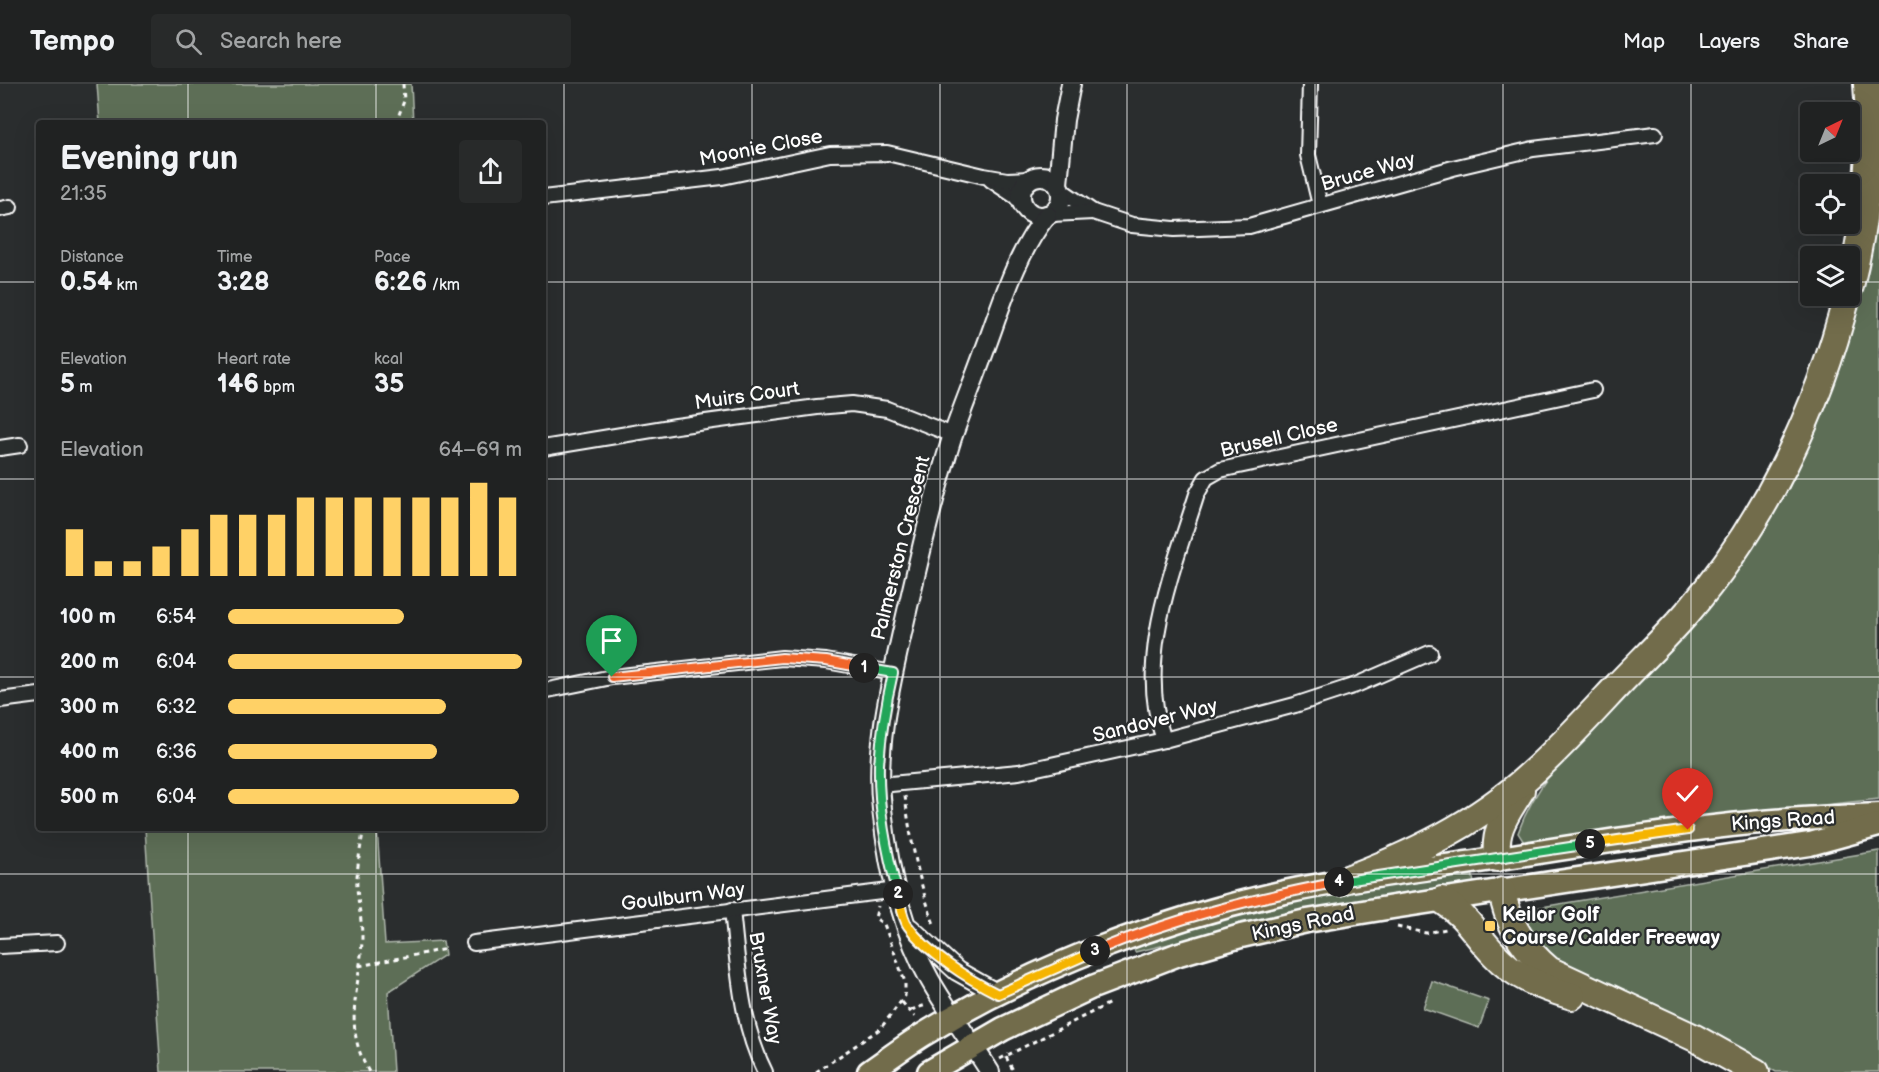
<!DOCTYPE html>
<html lang="en">
<head>
<meta charset="utf-8">
<style>
  :root { --surface:#202222; --page:#282a2a; --text:#f1f3f6; --muted:#a2a4a5; --line:#3d3f40; --accent:#ffd166 }
  body { margin:0; font-family:"Balsamiq Sans",sans-serif; background:var(--page); color:var(--text); height:100vh; display:flex; flex-direction:column; font-size:22px; white-space:nowrap }
  * { box-sizing:border-box; margin:0 }
  p { font-size:20px; color:var(--muted) }
  .icon { flex:none; width:33px; height:33px; fill:none; stroke:currentColor; stroke-width:2; stroke-linecap:round; stroke-linejoin:round }
  .map { position:relative; flex:1; overflow:hidden }
  .side { position:absolute; left:36px; top:36px; width:510px; height:711px; display:flex; flex-direction:column; background:var(--surface); border-radius:6px; box-shadow:0 6px 24px #0002,0 0 0 2px var(--line) }
  .side>* { flex:none }
  .needle { width:39px; rotate:43deg }
  .fabs { position:absolute; left:1800px; top:18px; display:grid; gap:12px }
  .fabs a { display:grid; place-items:center; width:60px; height:60px; border-radius:6px; background:var(--surface); box-shadow:0 6px 24px #0002,0 0 0 2px var(--line); font-size:30px }
  .pin { position:absolute; display:grid; place-items:center; width:51px; height:51px; color:#fff; margin:-62px -26px; border-radius:50% 50% 50% 0; rotate:-45deg; box-shadow:0 0 6px #0007 }
  .pin .icon { rotate:45deg }
  .km { position:absolute; width:30px; height:30px; margin:-15px; border-radius:50%; background:#222; color:#fff; font-size:16px; line-height:30px; text-align:center }
  .round { display:grid; place-items:center; flex:none; width:63px; height:63px; border-radius:6px; background:var(--page) }
  .head { display:flex; align-items:center; justify-content:space-between; height:102px; padding:0 24px }
  h1 { font-size:33px; font-weight:800; line-height:45px }
  .figures { display:grid; grid-template-columns:repeat(3,1fr); gap:9px; height:102px; padding:6px 24px }
  .figures div { display:grid; align-content:center }
  .figures b { font-size:26px; font-weight:800 }
  .figures small { font-size:16px; font-weight:400 }
  .figures p { font-size:16px }
  .chart { height:168px; padding:12px 24px }
  .chart p { display:flex; justify-content:space-between }
  .chart svg { width:100%; height:108px; margin-top:6px; stroke:var(--accent); stroke-width:6 }
  ul { padding:0 24px; list-style:none; font-size:20px }
  li { display:grid; grid-template-columns:96px 72px 1fr; align-items:center; height:45px }
  li i { height:15px; border-radius:8px; background:var(--accent) }
  header { display:flex; align-items:center; gap:36px; box-sizing:border-box; height:84px; padding:0 30px; background:var(--surface); border-bottom:2px solid var(--line) }
  header strong { font-size:28px }
  nav { display:flex; gap:33px; margin-inline-start:auto; font-size:21px }
  .search { width:420px; height:54px; background:var(--page); display:flex; align-items:center; gap:15px; box-sizing:border-box; padding:0 21px; border-radius:6px; color:var(--muted); font-size:22px }
  .map>svg:first-child { display:block }
  .green { fill:#5d6e57; stroke:#aeb6ab; stroke-width:1.5 }
  .lines { fill:none; stroke-linecap:round; stroke-linejoin:round }
  .minor-casing { stroke:#fff; stroke-width:18 }
  .tertiary-casing { stroke:#fff; stroke-width:22 }
  .primary-casing { stroke:#fff; stroke-width:27 }
  .motorway-casing { stroke:#fff; stroke-width:30 }
  .path { stroke:#fff; stroke-width:3; stroke-dasharray:4.5 4.5; stroke-linecap:butt }
  .minor { stroke:#2a2d2e; stroke-width:14 }
  .tertiary { stroke:#2a2d2e; stroke-width:18 }
  .primary { stroke:#726c4b; stroke-width:22 }
  .motorway { stroke:#726c4b; stroke-width:26 }
  .split-1-casing { stroke:#fff; stroke-width:12 }
  .split-2-casing { stroke:#fff; stroke-width:12 }
  .split-3-casing { stroke:#fff; stroke-width:12 }
  .split-4-casing { stroke:#fff; stroke-width:12 }
  .split-5-casing { stroke:#fff; stroke-width:12 }
  .split-6-casing { stroke:#fff; stroke-width:12 }
  .split-1 { stroke:#f0652b; stroke-width:8 }
  .split-2 { stroke:#22a559; stroke-width:8 }
  .split-3 { stroke:#f5b400; stroke-width:8 }
  .split-4 { stroke:#f0652b; stroke-width:8 }
  .split-5 { stroke:#22a559; stroke-width:8 }
  .split-6 { stroke:#f5b400; stroke-width:8 }
  .grid { fill:none; stroke:#fff; stroke-width:1.5; stroke-opacity:0.55 }
  .poi-dot { fill:#ffd166; stroke:#2a2d2e; stroke-width:2 }
  .labels { text-anchor:middle; dominant-baseline:central; stroke-width:4.5; stroke-linejoin:round; paint-order:stroke }
  .street-label { font-size:20px; fill:#fff; stroke:#2a2d2e }
  .poi-label { font-size:20px; font-weight:bold; fill:#fff; stroke:#2a2d2e; text-anchor:start }
</style>
</head>
<body>
<header>
<strong>Tempo</strong>
<div class="search"><svg class="icon" aria-label="search" viewBox="0 0 24 24"><circle cx="10" cy="10" r="6"/><path d="M15 15l6 6"/></svg>Search here</div>
<nav><a>Map</a><a>Layers</a><a>Share</a></nav>
</header>
<div class="map">
<svg width="1879" height="988" viewBox="0 0 1879 988">
  <rect width="100%" height="100%" fill="#2a2d2e"/>
  <filter id="ink" filterUnits="userSpaceOnUse"><feTurbulence type="fractalNoise" baseFrequency=".0167" numOctaves="2"/><feDisplacementMap in="SourceGraphic" scale="12" xChannelSelector="R" yChannelSelector="G"/><feConvolveMatrix kernelMatrix="1 2 1 2 8 2 1 2 1" color-interpolation-filters="sRGB"/></filter>
  <g filter="url(#ink)">
    <g class="green">
      <polygon points="97,0 411,0 413,39 100,39"/>
      <path d="M1879 58V715L1730 731 1525 760 1518 749C1526 726 1537 707 1552 688L1721 505 1788 406 1836 294 1865 187Z"/>
      <polygon points="145,744 377,744 385,860 443,857 445,871 388,908 393,988 161,988"/>
      <polygon points="1879,767 1879,988 1776,988 1747,970 1551,876 1517,827"/>
      <polygon points="1472,787 1474,800 1225,847 1135,868 1133,862 1171,849 1284,818"/>
      <polygon points="1432,897 1489,917 1479,944 1423,924"/>
    </g>
    <g class="lines">
      <g class="minor-casing">
        <g id="minor">
          <polyline points="1310,0 1308,71 1320,121"/>
          <polyline points="991,96 1015,112 1022,120"/>
          <polyline points="1061,106 1093,128 1132,141 1174,145 1249,142 1453,84 1533,65 1655,50"/>
          <polyline points="543,114 722,93 830,70 887,69 984,92 1007,96 1029,95"/>
          <polyline points="0,125 10,123"/>
          <polyline points="1051,130 1093,128"/>
          <polyline points="0,364 20,361"/>
          <polyline points="543,364 676,342 817,323 852,320 887,325 953,351"/>
          <polyline points="543,607 612,593 782,574 826,577 893,589"/>
          <polyline points="0,616 39,611"/>
          <path d="M1164 656C1135 575 1173 487 1197 410L1206 394 1220 386 1593 306"/>
          <polyline points="880,701 1019,688 1164,656 1295,621 1356,601 1430,569"/>
          <path d="M732 826C738 879 740 939 765 988"/>
          <polyline points="474,859 897,806"/>
          <polyline points="0,862 57,859"/>
        </g>
      </g>
      <g class="tertiary-casing">
        <g id="tertiary">
          <circle cx="1041" cy="112" r="20"/>
          <polyline points="1058,100 1064,36 1071,0"/>
          <polyline points="910,844 957,887 998,910"/>
          <path d="M990 988C971 957 948 928 930 896 902 847 888 781 882 725 875 665 889 607 902 549 917 483 932 417 952 354 962 325 974 296 984 268 1002 220 1015 171 1047 131"/>
        </g>
      </g>
      <g class="primary-casing">
        <g id="primary">
          <path d="M869 988C888 975 906 961 926 949 1033 883 1163 835 1285 808 1356 793 1428 785 1500 774 1580 762 1660 748 1741 740 1787 735 1833 733 1879 731"/>
          <polyline points="929,988 1003,945 1090,904 1179,870 1241,852 1307,837 1393,823 1810,760 1879,741"/>
        </g>
      </g>
      <g class="motorway-casing">
        <g id="motorway">
          <path d="M1850 202C1866 138 1873 66 1867 0"/>
          <path d="M1497 774C1494 744 1506 731 1521 706"/>
          <path d="M1339 798C1409 772 1477 740 1532 689 1562 662 1590 631 1618 601 1641 577 1665 554 1687 529 1765 438 1818 327 1847 212"/>
          <path d="M1502 807C1507 838 1524 865 1549 886L1695 954 1756 988"/>
          <path d="M1442 816C1467 832 1474 849 1494 870 1515 893 1542 903 1572 912"/>
        </g>
      </g>
      <g class="path">
        <polyline points="396,39 404,17 403,0"/>
        <path d="M905 712C911 759 919 799 935 843"/>
        <path d="M364 744C361 759 356 788 357 803 358 820 362 836 362 854 361 905 341 939 369 988"/>
        <polyline points="1397,843 1426,849 1446,845"/>
        <polyline points="359,882 446,865"/>
        <polyline points="902,918 915,933"/>
        <polyline points="911,926 926,921"/>
        <polyline points="1006,973 1014,988"/>
        <polyline points="1000,975 1112,918"/>
        <polyline points="816,988 880,945 905,912 905,898 884,840 875,834 878,822"/>
      </g>
      <use href="#minor" class="minor"/>
      <use href="#tertiary" class="tertiary"/>
      <use href="#primary" class="primary"/>
      <use href="#motorway" class="motorway"/>
    </g>
  </g>
  <g class="lines" filter="url(#ink)">
    <g class="split-1-casing">
      <polyline id="split-1" points="612,593 782,574 826,577 864,584"/>
    </g>
    <g class="split-2-casing">
      <path id="split-2" d="M864 584 893 589C886 619 881 650 879 681 878 723 887 770 898 810"/>
    </g>
    <g class="split-3-casing">
      <path id="split-3" d="M898 810C901 820 902 834 908 842 927 869 968 895 998 910L1095 867"/>
    </g>
    <g class="split-4-casing">
      <path id="split-4" d="M1095 867C1174 834 1256 814 1339 798"/>
    </g>
    <g class="split-5-casing">
      <polyline id="split-5" points="1339,798 1590,760"/>
    </g>
    <g class="split-6-casing">
      <polyline id="split-6" points="1590,760 1688,746"/>
    </g>
    <use href="#split-1" class="split-1"/>
    <use href="#split-2" class="split-2"/>
    <use href="#split-3" class="split-3"/>
    <use href="#split-4" class="split-4"/>
    <use href="#split-5" class="split-5"/>
    <use href="#split-6" class="split-6"/>
  </g>
  <path class="grid" d="M188 0V39M376 0V39M564 0V988M752 0V988M940 0V988M1127 0V988M1315 0V988M1503 0V988M1691 0V988M0 198H39M543 198H1810M1850 198H1879M0 395H39M543 395H1879M0 593H39M543 593H1879M188 744V988M376 744V988M0 790H1879"/>
  <rect class="poi-dot" x="1484" y="836" width="12" height="12" rx="3"/>
  <g class="labels">
    <g class="street-label">
      <text transform="translate(761 64) rotate(-11)">Moonie Close</text>
      <text transform="translate(1368 88) rotate(-16)">Bruce Way</text>
      <text transform="translate(747 312) rotate(-8)">Muirs Court</text>
      <text transform="translate(1279 354) rotate(-13)">Brusell Close</text>
      <text transform="translate(901 464) rotate(-76)">Palmerston Crescent</text>
      <text transform="translate(1155 637) rotate(-14)">Sandover Way</text>
      <text transform="translate(1783 737) rotate(-4)">Kings Road</text>
      <text transform="translate(683 813) rotate(-7)">Goulburn Way</text>
      <text transform="translate(1303 840) rotate(-12)">Kings Road</text>
      <text transform="translate(765 904) rotate(80)">Bruxner Way</text>
    </g>
    <g class="poi-label">
      <text x="1502" y="831">Keilor Golf<tspan x="1502" dy="23">Course/Calder Freeway</tspan></text>
    </g>
  </g>
</svg>
<div class="fabs">
<a><svg class="needle" viewBox="-14 -14 28 28"><path d="M0-13l5 13h-10z" fill="#e53935"/><path d="M0 13l5-13h-10z" fill="#a2a4a5"/></svg></a>
<a><svg class="icon" aria-label="locate" viewBox="0 0 24 24"><circle cx="12" cy="12" r="6"/><path d="M12 2v4M12 18v4M2 12h4M18 12h4"/></svg></a>
<a><svg class="icon" aria-label="layers" viewBox="0 0 24 24"><path d="M12 4l9 5-9 5-9-5zM3 14l9 5 9-5"/></svg></a>
</div>
<div class="pin" style="left:612px;top:593px;background:#1e9e55"><svg class="icon" aria-label="arrive" viewBox="0 0 24 24"><path d="M6 21V4h12l-3 4 3 4H6"/></svg></div>
<div class="pin" style="left:1688px;top:746px;background:#d93025"><svg class="icon" aria-label="check" viewBox="0 0 24 24"><path d="M5 12l5 5 9-10"/></svg></div>
<b class="km" style="left:864px;top:584px">1</b>
<b class="km" style="left:898px;top:810px">2</b>
<b class="km" style="left:1095px;top:867px">3</b>
<b class="km" style="left:1339px;top:798px">4</b>
<b class="km" style="left:1590px;top:760px">5</b>
<section class="side">
<div class="head"><div><h1>Evening run</h1><p>21:35</p></div><a class="round"><svg class="icon" aria-label="share" viewBox="0 0 24 24"><path d="M12 15V3M7 8l5-5 5 5M5 13v7h14v-7"/></svg></a></div>
<div class="figures">
<div><p>Distance</p><b>0.54<small> km</small></b></div>
<div><p>Time</p><b>3:28</b></div>
<div><p>Pace</p><b>6:26<small> /km</small></b></div>
</div>
<div class="figures">
<div><p>Elevation</p><b>5<small> m</small></b></div>
<div><p>Heart rate</p><b>146<small> bpm</small></b></div>
<div><p>kcal</p><b>35</b></div>
</div>
<div class="chart"><p><span>Elevation</span>64–69 m</p>
<svg viewBox="0 0 160 44" preserveAspectRatio="none"><path d="M5 44V25M15 44V38M25 44V38M35 44V32M45 44V25M55 44V19M65 44V19M75 44V19M85 44V12M95 44V12M105 44V12M115 44V12M125 44V12M135 44V12M145 44V6M155 44V12"/></svg>
</div>
<ul>
<li><b>100 m</b>6:54<i style="width:60%"></i></li>
<li><b>200 m</b>6:04<i style="width:100%"></i></li>
<li><b>300 m</b>6:32<i style="width:74%"></i></li>
<li><b>400 m</b>6:36<i style="width:71%"></i></li>
<li><b>500 m</b>6:04<i style="width:99%"></i></li>
</ul>
</section>
</div>
</body>
</html>
